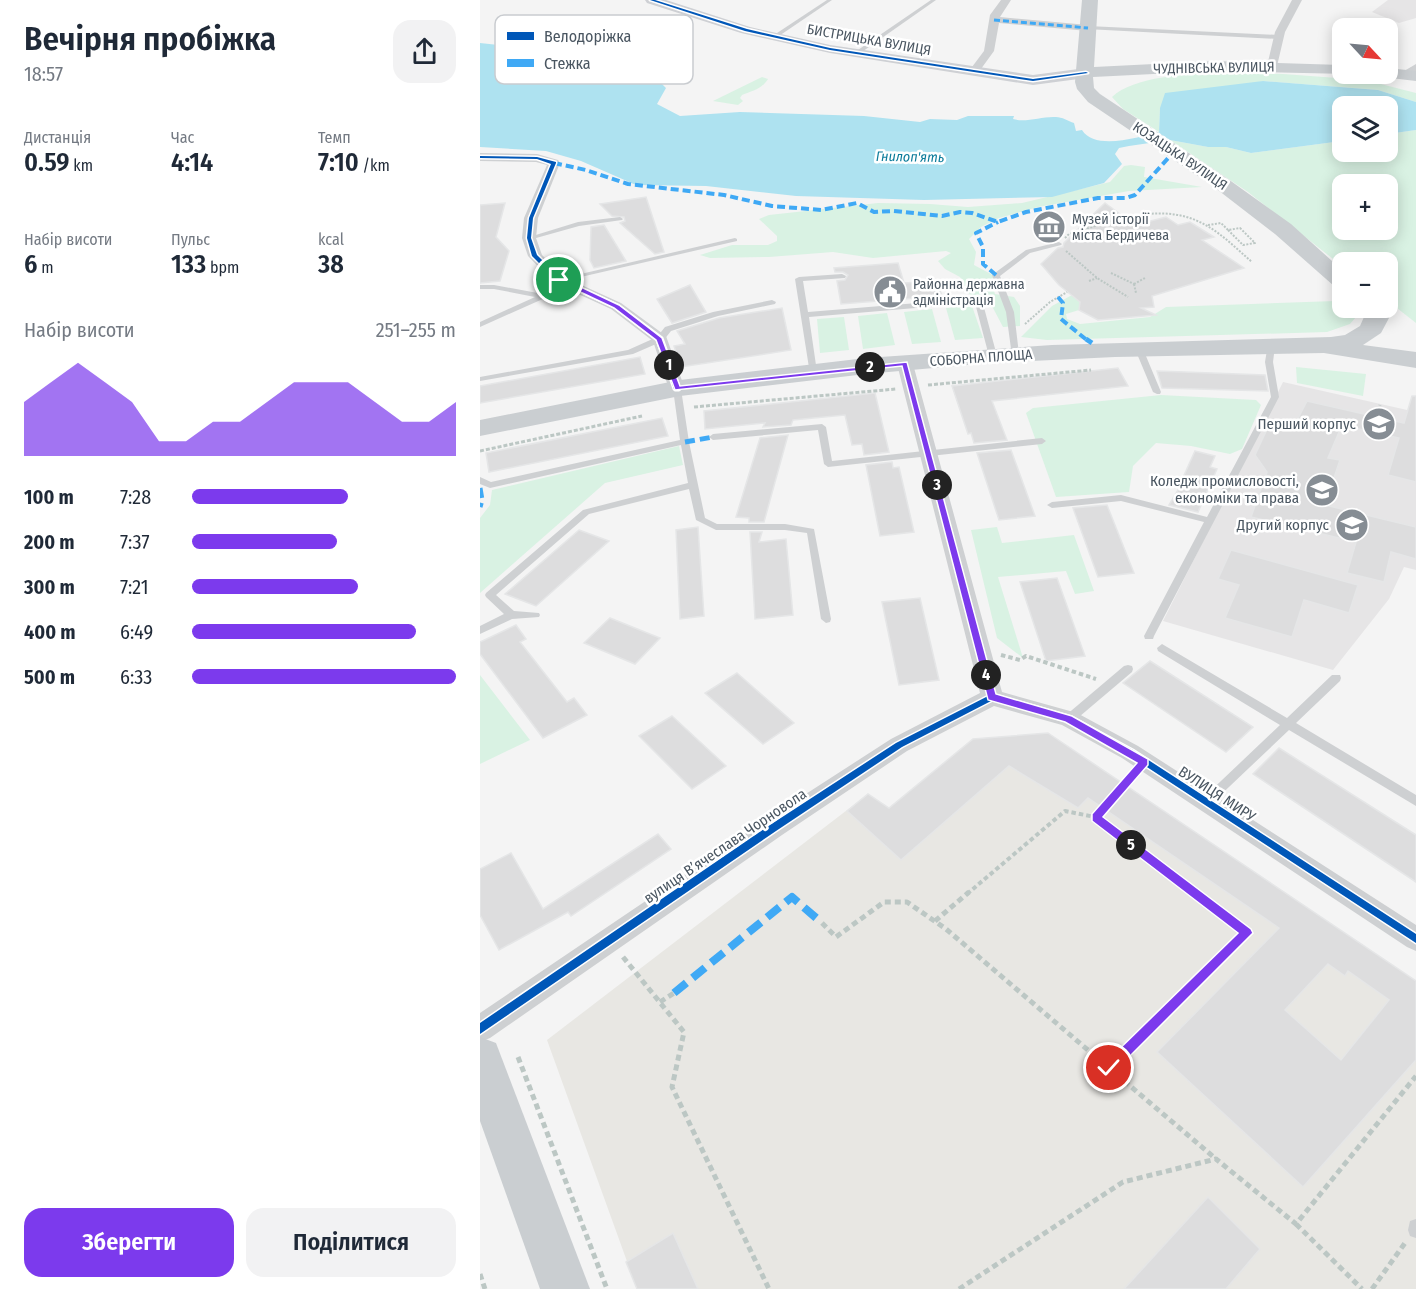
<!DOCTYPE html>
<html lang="uk">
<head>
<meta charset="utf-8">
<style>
  :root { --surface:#fff; --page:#f2f2f3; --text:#1f2937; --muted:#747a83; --accent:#7c3aed }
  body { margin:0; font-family:"Fira Sans Condensed",sans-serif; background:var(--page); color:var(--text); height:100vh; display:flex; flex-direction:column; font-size:22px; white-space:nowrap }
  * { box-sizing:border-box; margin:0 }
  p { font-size:20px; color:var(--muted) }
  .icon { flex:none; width:33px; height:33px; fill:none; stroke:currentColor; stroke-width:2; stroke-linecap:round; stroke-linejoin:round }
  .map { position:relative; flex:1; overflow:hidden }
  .details { display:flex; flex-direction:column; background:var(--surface); width:480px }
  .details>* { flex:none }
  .needle { width:39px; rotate:116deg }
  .fabs { position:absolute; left:852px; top:18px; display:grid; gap:12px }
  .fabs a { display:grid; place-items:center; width:66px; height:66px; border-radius:12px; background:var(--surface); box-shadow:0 3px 15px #0003; font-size:30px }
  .pin { position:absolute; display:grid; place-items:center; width:51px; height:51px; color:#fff; margin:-26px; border:3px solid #fff; border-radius:50%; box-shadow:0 2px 6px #0007 }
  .km { position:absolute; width:30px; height:30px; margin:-15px; border-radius:50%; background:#222; color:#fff; font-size:16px; line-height:30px; text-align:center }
  .round { display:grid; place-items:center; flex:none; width:63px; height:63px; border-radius:18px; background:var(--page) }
  .summary { display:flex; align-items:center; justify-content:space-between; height:102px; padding:0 24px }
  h1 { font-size:33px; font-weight:600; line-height:45px }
  .figures { display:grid; grid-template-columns:repeat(3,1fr); gap:9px; height:102px; padding:6px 24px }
  .figures div { display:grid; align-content:center }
  .figures b { font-size:26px; font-weight:600 }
  .figures small { font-size:16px; font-weight:400 }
  .figures p { font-size:16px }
  .chart { height:168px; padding:12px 24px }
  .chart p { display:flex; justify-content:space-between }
  .chart svg { width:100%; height:108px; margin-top:6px; fill:var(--accent); opacity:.7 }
  .action { display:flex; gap:12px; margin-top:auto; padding:12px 24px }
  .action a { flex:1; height:69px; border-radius:18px; background:var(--accent); color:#fff; font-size:24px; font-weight:600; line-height:69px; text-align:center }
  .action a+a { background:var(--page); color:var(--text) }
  ul { padding:0 24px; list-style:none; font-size:20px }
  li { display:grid; grid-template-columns:96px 72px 1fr; align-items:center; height:45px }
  li i { height:15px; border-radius:8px; background:var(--accent) }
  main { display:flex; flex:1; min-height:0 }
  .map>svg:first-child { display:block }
  .commercial { fill:#e8e7e3 }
  .education { fill:#e6e5e6 }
  .green { fill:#d9f2e3; fill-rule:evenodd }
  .water { fill:#aee2f0 }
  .building { fill:#ddddde; stroke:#e5e6e7; stroke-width:1.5; fill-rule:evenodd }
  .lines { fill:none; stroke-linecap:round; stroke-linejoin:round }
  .path-far3 { stroke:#bcc7c4; stroke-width:2; stroke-dasharray:2 1.5; stroke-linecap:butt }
  .path-far2 { stroke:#bcc7c4; stroke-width:3; stroke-dasharray:4 2; stroke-linecap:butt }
  .path-far1 { stroke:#bcc7c4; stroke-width:4; stroke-dasharray:4.5 3; stroke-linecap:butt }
  .path { stroke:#bcc7c4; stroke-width:5; stroke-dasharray:6 4; stroke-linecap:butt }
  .lane { fill:#ced0d2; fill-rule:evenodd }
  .street { fill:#ced0d2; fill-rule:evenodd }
  .secondary { fill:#ced0d4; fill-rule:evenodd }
  .primary { fill:#caced1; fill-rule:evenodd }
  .quiet-far3 { stroke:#3fa9f5; stroke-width:3; stroke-dasharray:6 3; stroke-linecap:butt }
  .quiet-far2 { stroke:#3fa9f5; stroke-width:4; stroke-dasharray:8 4; stroke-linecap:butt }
  .quiet-far1 { stroke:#3fa9f5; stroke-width:5; stroke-dasharray:10 5; stroke-linecap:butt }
  .quiet { stroke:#3fa9f5; stroke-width:8; stroke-dasharray:16 8; stroke-linecap:butt }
  .cycleway-casing { stroke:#fff; stroke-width:3 }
  .cycleway { fill:#0057b8; fill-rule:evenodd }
  .route { fill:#7c3aed; stroke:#fff; stroke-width:1.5 }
  .labels { text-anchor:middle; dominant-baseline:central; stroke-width:5; stroke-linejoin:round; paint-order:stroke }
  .far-street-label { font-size:14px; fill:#4a5661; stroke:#fff }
  .far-water-label { font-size:14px; font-style:italic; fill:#0c7c9b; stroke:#fff }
  .far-poi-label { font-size:14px; fill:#4a5661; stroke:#fff; text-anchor:start }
  .poi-label { font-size:15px; fill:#4a5661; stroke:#fff; text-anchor:end }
  .street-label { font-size:15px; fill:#4a5661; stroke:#fff }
  .key { fill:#fff; stroke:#c9ccd0; stroke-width:1.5 }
  .key-label { font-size:16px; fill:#4a5661 }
</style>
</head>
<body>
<main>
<section class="details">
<div class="summary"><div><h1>Вечірня пробіжка</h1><p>18:57</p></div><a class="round"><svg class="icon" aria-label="share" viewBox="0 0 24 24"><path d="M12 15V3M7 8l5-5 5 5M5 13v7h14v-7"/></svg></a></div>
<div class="figures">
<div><p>Дистанція</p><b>0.59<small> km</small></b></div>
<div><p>Час</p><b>4:14</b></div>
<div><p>Темп</p><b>7:10<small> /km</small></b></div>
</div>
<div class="figures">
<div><p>Набір висоти</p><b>6<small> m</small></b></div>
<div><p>Пульс</p><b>133<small> bpm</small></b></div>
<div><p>kcal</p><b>38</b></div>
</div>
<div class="chart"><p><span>Набір висоти</span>251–255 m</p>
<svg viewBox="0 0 160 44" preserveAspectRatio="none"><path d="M0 44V22L10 14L20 6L30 14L40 22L50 38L60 38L70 30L80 30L90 22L100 14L110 14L120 14L130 22L140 30L150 30L160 22V44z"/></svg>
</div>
<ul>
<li><b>100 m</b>7:28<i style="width:59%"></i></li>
<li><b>200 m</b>7:37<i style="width:55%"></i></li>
<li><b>300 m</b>7:21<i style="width:63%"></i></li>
<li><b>400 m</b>6:49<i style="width:85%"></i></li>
<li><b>500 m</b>6:33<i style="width:100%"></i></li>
</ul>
<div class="action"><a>Зберегти</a><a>Поділитися</a></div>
</section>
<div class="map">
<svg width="936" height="1289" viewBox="0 0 936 1289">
  <rect width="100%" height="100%" fill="#f4f4f4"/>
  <polygon class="commercial" points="493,739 655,792 936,981 936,1289 157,1289 67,1040 388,794 409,808"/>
  <g class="education">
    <polygon points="908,0 936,0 936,18 919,23 892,12"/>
    <polygon points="803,382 936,412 936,570 924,567 909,599 853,670 683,621"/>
  </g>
  <g class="green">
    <path d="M803 74 885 80 936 93V102L898 90 783 81 680 108 679 132 643 109 632 97C664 67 760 74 803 74Z"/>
    <path d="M282 77 288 79C282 89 272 91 262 95L260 98 263 101 258 105 233 101Z"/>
    <path d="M936 130V323L908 301V262H862V266L768 192 690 140 728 147H746L771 153 862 141V152H908V134ZM862 184H908V230H862Z"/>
    <polygon points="651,165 665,167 664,177 722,187 649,191 558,207 519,218 501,227 489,239 496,252 494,265 526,282 525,286 513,288 515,294 534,297 540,306 540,326 523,327 513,308 488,293 480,277 465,269 458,261 471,253 466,251 393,258 353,252 289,257 230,258 220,255 252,245 288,245 297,241 297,236 279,219 289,215 398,203 450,204 488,207 542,203 630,182 644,166"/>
    <polygon points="592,295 600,302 599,310 586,314 587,319 600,324 670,317 686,307 855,301 859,307 874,308 876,317 870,324 847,332 567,340 541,337 572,306"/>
    <polygon points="492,306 503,338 475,340 466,308"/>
    <polygon points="452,309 461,342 432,344 424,312"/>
    <polygon points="407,313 415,345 383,349 378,316"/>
    <polygon points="364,317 369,350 340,353 337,319"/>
    <polygon points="816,367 886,374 883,396 817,383"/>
    <polygon points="681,395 776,400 781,405 762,449 750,454 711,446 676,443 653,466 649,492 576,497 546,413 553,408"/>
    <polygon points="199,446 203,465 125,483 0,593 0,518 10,505 12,490"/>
    <polygon points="517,527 522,543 594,535 614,591 595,594 586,571 518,577 543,658 517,638 491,530"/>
    <polygon points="0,675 50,740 0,764"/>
  </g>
  <path class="water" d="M0 43 47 48H71C80 59 138 62 155 64L166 81 181 83 186 88 177 104 200 116 260 112 384 116 440 122 450 119 477 120 488 116H534L533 119C546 123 562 116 576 117 582 117 588 121 594 123L596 131 602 130C615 151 659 137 679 132L680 108 685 93 783 81 898 90 936 102V130L908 134V106H862V141L771 153 746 147H728L690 140 649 146 639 148 635 154 642 164 624 183 572 197 444 200 316 196 226 186 156 185 101 161 66 151 0 147Z"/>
  <g class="building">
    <polygon points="166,197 184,252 175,254 140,223 145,221 144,217 132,216 120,204"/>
    <polygon points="25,203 16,237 29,251 20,281 0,283 0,205"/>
    <polygon points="625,203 655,225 686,217 698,225 710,222 734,237 722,240 764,268 672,296 674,307 661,308 676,315 618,320 599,310 600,302 579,285 561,264 578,248 583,247 584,243"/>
    <polygon points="124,225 146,261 114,268 110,260 111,227"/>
    <polygon points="418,263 424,283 457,281 462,296 361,304 357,281 365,280 368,275 363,272 355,272 354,268"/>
    <polygon points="210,285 226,312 192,323 177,299"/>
    <polygon points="302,308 311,350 201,367 194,346 205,344 197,331 239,318"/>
    <polygon points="160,357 165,374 0,403 0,386"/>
    <polygon points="638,368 648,386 512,401 527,440 494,443 491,433 488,434 472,386"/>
    <polygon points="677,371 785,375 788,391 682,388"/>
    <polygon points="395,393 409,452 384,455 382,444 372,445 365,415 313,420 311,425 283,427 285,423 225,429 224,411"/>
    <polygon points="932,396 936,396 936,482 908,475 919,438 862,425 848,458 860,460 845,505 936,527 936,559 911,552 904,582 867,573 876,542 771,517 787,472 775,455 789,425 812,430 827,401 924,423"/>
    <polygon points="182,418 188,436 9,472 6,453"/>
    <polygon points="308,435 284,522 269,522 269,518 256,517 280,438"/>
    <polygon points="531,450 555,516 519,520 497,453"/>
    <polygon points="715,451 735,456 730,467 737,469 718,512 689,505 701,485 701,482"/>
    <polygon points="412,462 413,468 419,467 434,532 400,536 386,465"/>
    <polygon points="627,505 654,573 618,577 593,508"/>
    <polygon points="218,527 224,616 200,619 196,530"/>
    <polygon points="99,530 129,541 56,606 25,594"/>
    <polygon points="270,532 282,532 279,542 306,539 313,615 275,619"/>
    <polygon points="751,550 878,585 869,613 824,600 812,637 745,618 759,585 738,579"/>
    <polygon points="577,578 605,656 566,661 540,582"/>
    <polygon points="440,598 459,680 419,685 402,602"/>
    <polygon points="130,618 180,638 155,664 104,643"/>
    <polygon points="36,625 46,639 40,642 87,702 94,698 107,715 63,738 0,654 0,642"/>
    <polygon points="670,661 773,727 746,752 643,683"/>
    <polygon points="257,673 314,723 283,744 225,693"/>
    <polygon points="192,716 246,766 212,789 159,736"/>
    <path d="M568 733 936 981V1060L823 1187 677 1052 799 928 608 798 598 808 529 766 421 860 367 811 388 794 409 808 493 739ZM848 964 865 976 868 971 909 1000 861 1060 805 1010Z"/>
    <polygon points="799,748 936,835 936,882 773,774"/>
    <polygon points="178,834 191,849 91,916 88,912 19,950 0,915 0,869 31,853 63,909"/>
    <polygon points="728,1197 780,1249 746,1289 644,1289"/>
    <polygon points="193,1233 218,1289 157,1289 146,1262"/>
  </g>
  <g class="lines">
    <g class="path-far3">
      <polyline points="728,225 741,223 748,230"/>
      <polygon points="760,228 775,243 763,245 748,230"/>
      <path d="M585 238 589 234C634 221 684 199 729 227 744 236 758 250 772 262"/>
      <polyline points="586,251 617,278 648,297"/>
      <polyline points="631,273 654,284"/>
      <polyline points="609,281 617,278"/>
      <polyline points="654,284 665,278"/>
      <polyline points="654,284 656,293"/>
      <polyline points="545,324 570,302 587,292"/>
    </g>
    <g class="path-far2">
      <polyline points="448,385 611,370"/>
      <polyline points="214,407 416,389"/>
      <polyline points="896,417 900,405"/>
      <polyline points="0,451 162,416"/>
    </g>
    <g class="path-far1">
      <polyline points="521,655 540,660 546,656 616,679"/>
      <polyline points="652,776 615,817 716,894"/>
      <polyline points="487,894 585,811 615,817"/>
    </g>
    <g class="path">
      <polyline points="714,892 767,933 629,1068 736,1159"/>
      <polyline points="455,921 489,892"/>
      <polyline points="342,923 356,937 404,902 427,902 466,929 629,1068"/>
      <polyline points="143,957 204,1032 192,1087 289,1289"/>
      <polyline points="180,1002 194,993"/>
      <polyline points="38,1057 127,1289"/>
      <polyline points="816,1224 882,1289"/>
      <polyline points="0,1274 5,1289"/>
      <polyline points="479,1289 643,1182 736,1159 816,1224 936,1076"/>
      <polyline points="892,1289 925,1243"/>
    </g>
    <g class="lane">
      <polygon points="347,0 352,0 296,38 291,37"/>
      <polygon points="451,0 456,0 379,54 375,54 375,52"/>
      <polygon points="608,26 799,35 802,37 799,39 606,29"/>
      <polygon points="140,217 143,219 142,220 99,226 49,240 46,238 98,222"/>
      <polygon points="255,238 257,239 257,241 79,282 75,280"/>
      <polygon points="579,242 582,244 581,245 550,253 520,276 534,312 539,354 535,356 532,356 526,312 512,275 546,250"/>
      <polygon points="362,274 366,276 365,278 323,281 328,312 498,298 502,300 517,356 513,358 509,356 495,303 329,317 337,372 333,374 330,374 315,279 319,277"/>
      <polygon points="0,285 14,285 63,294 101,289 105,291 101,293 65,298 0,327 0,322 55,297 14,289 0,289"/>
      <polygon points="292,300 296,302 295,304 238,316 191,331 183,341 153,354 0,381 0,377 148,350 177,337 185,327 233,312"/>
      <polygon points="788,344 794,344 795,346 793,362 799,397 674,636 673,639 665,639 664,636 724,522 641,501 572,508 567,505 572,502 641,495 727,517 791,397 785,362"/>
      <polygon points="656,347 662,347 663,349 681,392 680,394 677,394 673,392 655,349"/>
      <polygon points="194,387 200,387 201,389 209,442 225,518 237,524 305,524 334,529 351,619 350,622 346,623 341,619 327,533 305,530 236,530 216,520 209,489 109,514 16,595 34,611 59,613 60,615 59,617 32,619 0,634 0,626 24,614 6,597 5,595 6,593 103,510 208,483 201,445 10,488 0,484 0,477 11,482 200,440 193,389"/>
      <polygon points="342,424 346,427 352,461 562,438 566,441 562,444 348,467 344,464 338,430 233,440 229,437 233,434"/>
      <polygon points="682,644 807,718 852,675 860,675 861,678 860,681 816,723 936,795 936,806 809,730 730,805 726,807 722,805 720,802 722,799 800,725 678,651 677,648"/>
      <polygon points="648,665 652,666 653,669 652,672 593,722 585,722 583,719 585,716 644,666"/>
      <polygon points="936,1219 936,1238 930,1236 928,1230 930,1221"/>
    </g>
    <g class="street">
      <polygon points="521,0 531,0 520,17 608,25 613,28 608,31 519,23 514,51 498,73 490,73 489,71 504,51 510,15"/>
      <polygon points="812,0 822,0 805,32 797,66 792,69 788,68 787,66 795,32"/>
      <polygon points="936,64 936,72 928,76 920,76 919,74"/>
      <polygon points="0,153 57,154 78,160 80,163 58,218 56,238 62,255 84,277 141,303 186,336 205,389 203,392 191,392 189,389 173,341 131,309 74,283 48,256 42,238 44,218 67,165 56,162 0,161"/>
      <polygon points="425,359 433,364 522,692 597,713 658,746 936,925 936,951 927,947 642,758 582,725 514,706 427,751 302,835 10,1038 0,1042 0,1013 284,821 411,739 500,693 417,364"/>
    </g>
    <polygon class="secondary" points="165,0 186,0 270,27 350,45 553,75 606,68 614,73 606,78 553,85 350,53 261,33 167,3"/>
    <g class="primary">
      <polygon points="602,0 618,0 614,67 734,61 862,65 862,74 868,74 734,71 613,77 614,88 620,94 748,179 811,224 862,270 862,288 854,286 795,234 734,187 608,102 597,89 595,82"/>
      <polygon points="908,68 936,71 936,81 902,77 900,74 908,74"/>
      <polygon points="888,308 906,308 909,318 901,333 883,345 936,352 936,368 844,353 635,357 510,363 386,374 200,396 0,436 0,420 200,380 386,358 572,345 851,337 865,335 880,326"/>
      <polygon points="0,1037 16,1043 110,1289 60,1289 0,1121"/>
    </g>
    <polyline class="quiet-far3" points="514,20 608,28"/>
    <g class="quiet-far2">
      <polyline points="74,163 106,170 148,184 244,195 292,206 341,210 377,203 394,212 414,211 462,216 480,212 492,213 518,222 546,212 618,198 646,198 655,195 690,156"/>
      <polyline points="516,275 503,264 503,247 496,233 518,222"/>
      <polyline points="578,297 583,303 581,319 608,341"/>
    </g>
    <g class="quiet-far1">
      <polyline points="606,339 612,343"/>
      <polyline points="205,442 233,437"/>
      <polyline points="0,488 2,500 0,507"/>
    </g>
    <polyline class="quiet" points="194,993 312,897 342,923"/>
    <g class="cycleway-casing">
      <g id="cycleway">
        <polygon points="170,0 175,0 267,29 350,48 553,79 606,72 608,73 553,81 350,50 265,31"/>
        <polygon points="0,156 57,157 76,162 76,163 53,218 51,238 57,255 81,279 138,305 182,338 200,389 199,390 195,390 194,389 177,340 134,307 77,281 52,256 47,238 49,218 71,164 57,159 0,158"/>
        <polygon points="512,694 592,717 653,750 936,934 936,943 647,754 586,721 513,700 422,747 296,831 0,1034 0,1023 290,825 416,743"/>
      </g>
    </g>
    <use href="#cycleway" class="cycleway"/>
  </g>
  <polygon class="route" points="77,278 82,278 139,305 182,338 200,386 427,362 516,694 592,716 668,759 668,765 623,817 771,929 773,933 633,1073 629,1075 624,1073 622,1068 624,1064 758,933 612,821 612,814 657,763 585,722 508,700 422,366 195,390 176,340 134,308 77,281"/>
  <defs>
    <g id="museum-disc" transform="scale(1.725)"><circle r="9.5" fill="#868d94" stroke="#fff"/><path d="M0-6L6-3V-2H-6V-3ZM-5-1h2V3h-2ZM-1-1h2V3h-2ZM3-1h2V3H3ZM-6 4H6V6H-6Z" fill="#fff"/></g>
    <g id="civic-disc" transform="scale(1.725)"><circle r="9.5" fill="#868d94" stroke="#fff"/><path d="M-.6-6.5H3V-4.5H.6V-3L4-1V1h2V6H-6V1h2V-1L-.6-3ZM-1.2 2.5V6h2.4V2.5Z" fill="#fff"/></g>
    <g id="university-disc" transform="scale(1.725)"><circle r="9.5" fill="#868d94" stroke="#fff"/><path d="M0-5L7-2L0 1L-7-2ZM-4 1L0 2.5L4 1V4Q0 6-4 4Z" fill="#fff"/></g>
  </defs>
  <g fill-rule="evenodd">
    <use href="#museum-disc" x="569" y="227"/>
    <use href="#civic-disc" x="410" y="292"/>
    <use href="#university-disc" x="899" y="424"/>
    <use href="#university-disc" x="842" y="490"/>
    <use href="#university-disc" x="872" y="525"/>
  </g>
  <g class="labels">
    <g class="far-street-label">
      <text transform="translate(389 40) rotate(10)">БИСТРИЦЬКА ВУЛИЦЯ</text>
      <text transform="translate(734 68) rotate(-1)">ЧУДНІВСЬКА ВУЛИЦЯ</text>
      <text transform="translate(700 156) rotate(34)">КОЗАЦЬКА ВУЛИЦЯ</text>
      <text transform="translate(501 358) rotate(-4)">СОБОРНА ПЛОЩА</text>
    </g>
    <g class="far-water-label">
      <text transform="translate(430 157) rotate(1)">Гнилоп'ять</text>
    </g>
    <g class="far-poi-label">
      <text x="592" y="219">Музей історії<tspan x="592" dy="16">міста Бердичева</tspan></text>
      <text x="433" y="284">Районна державна<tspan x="433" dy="16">адміністрація</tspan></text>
    </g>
    <g class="poi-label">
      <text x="876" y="424">Перший корпус</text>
      <text x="819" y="481">Коледж промисловості,<tspan x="819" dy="17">економіки та права</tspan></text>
      <text x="849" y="525">Другий корпус</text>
    </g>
    <g class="street-label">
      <text transform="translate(737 794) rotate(33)">ВУЛИЦЯ МИРУ</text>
      <text transform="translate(245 846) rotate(-34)">вулиця Вʼячеслава Чорновола</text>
    </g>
  </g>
  <rect x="15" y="15" width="198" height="69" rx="9" class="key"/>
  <rect x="27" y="32" width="27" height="8" fill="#0057b8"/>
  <rect x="27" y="59" width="27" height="8" fill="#3fa9f5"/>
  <g class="key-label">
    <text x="64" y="42">Велодоріжка</text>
    <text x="64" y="69">Стежка</text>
  </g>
</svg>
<div class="fabs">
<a><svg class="needle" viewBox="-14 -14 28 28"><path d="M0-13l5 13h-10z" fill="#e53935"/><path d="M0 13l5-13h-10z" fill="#747a83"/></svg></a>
<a><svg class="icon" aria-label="layers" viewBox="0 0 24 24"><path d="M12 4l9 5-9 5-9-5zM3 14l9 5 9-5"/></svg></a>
<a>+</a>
<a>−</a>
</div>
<div class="pin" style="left:79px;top:280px;background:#1e9e55"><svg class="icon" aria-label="arrive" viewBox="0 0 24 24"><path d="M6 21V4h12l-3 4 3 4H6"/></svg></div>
<div class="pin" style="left:629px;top:1068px;background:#d93025"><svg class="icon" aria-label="check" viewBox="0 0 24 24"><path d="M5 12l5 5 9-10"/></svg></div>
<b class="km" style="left:189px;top:365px">1</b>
<b class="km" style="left:390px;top:367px">2</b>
<b class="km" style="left:457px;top:485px">3</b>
<b class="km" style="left:506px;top:675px">4</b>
<b class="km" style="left:651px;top:845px">5</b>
</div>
</main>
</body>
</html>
